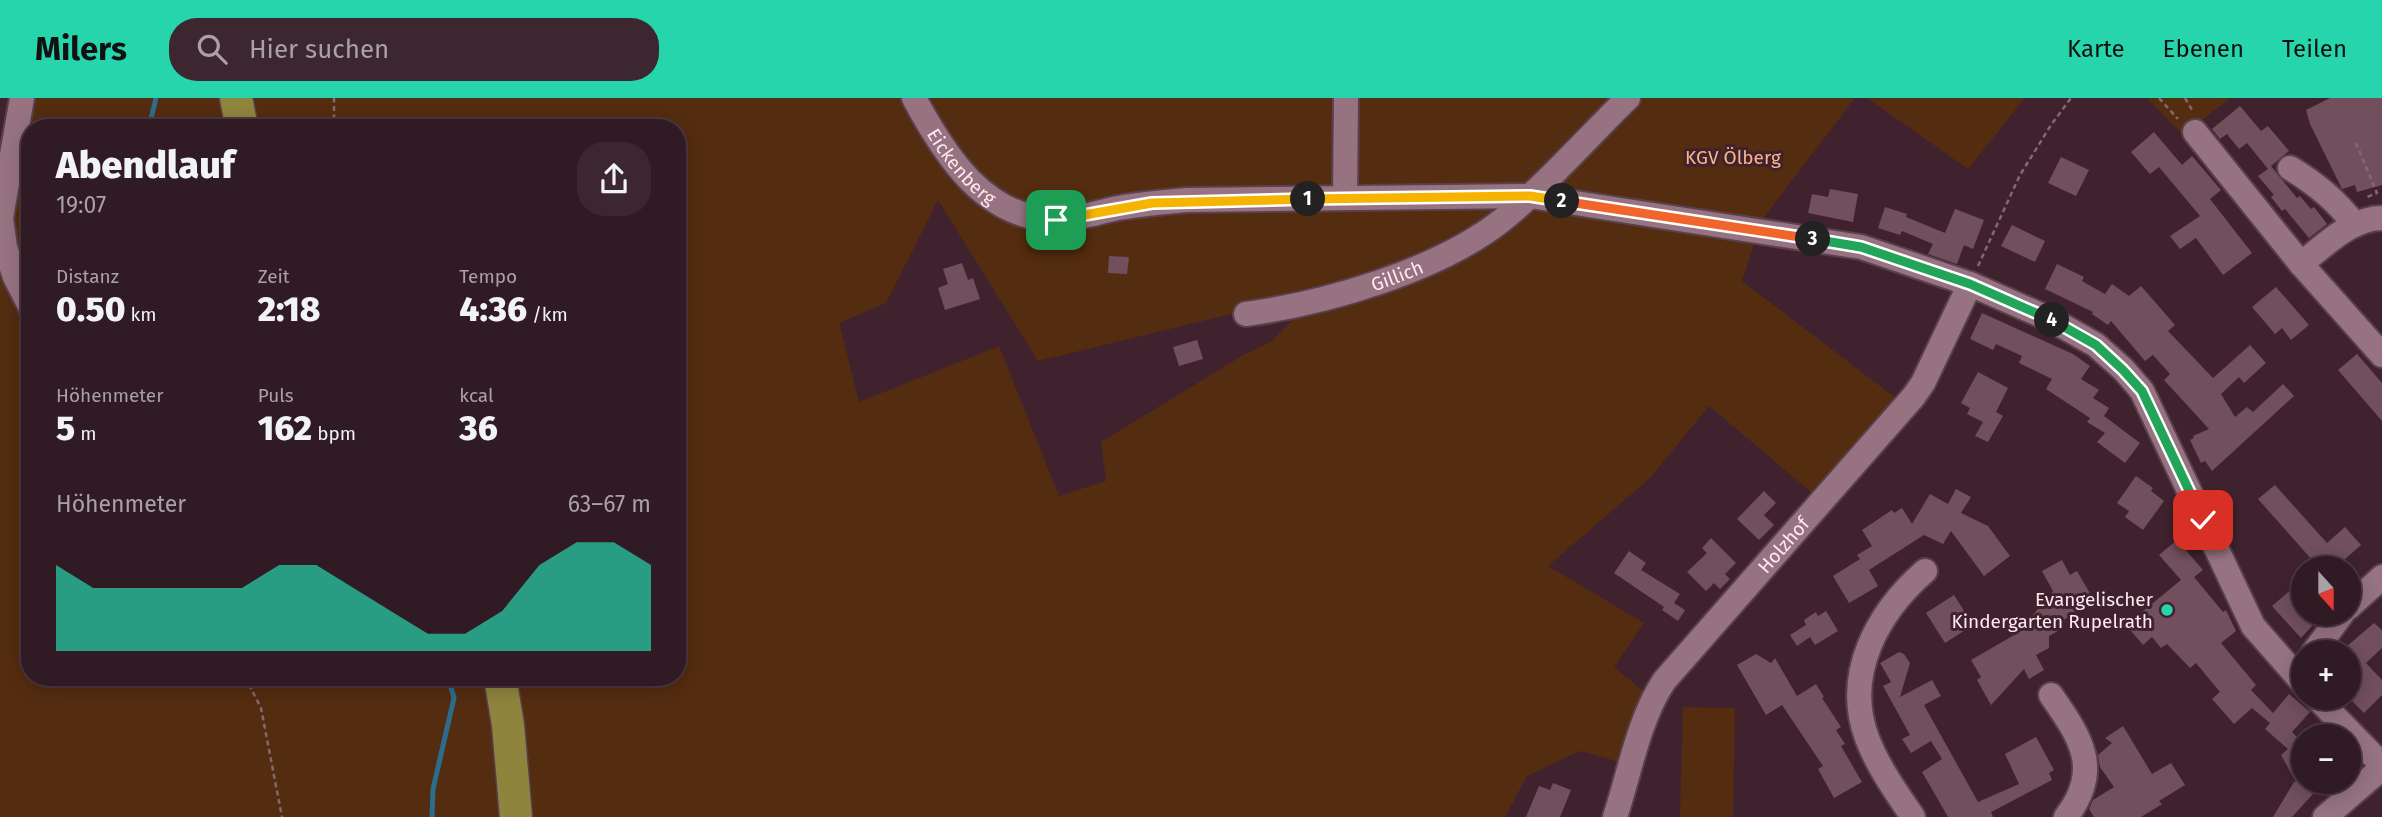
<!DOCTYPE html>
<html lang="de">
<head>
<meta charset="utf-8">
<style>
  :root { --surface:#301a23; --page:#3c2730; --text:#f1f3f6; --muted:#a8a1a6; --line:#4b3841; --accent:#27d5ad }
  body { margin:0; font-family:"Fira Sans",sans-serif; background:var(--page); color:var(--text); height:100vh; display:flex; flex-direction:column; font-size:26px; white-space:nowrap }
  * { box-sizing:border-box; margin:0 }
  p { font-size:23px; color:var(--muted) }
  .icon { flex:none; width:38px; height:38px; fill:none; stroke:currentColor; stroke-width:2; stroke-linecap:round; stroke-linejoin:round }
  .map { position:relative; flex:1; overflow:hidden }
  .panel { position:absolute; left:21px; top:21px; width:665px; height:567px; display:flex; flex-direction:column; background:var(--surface); border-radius:28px; box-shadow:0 4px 18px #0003,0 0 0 2px var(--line) }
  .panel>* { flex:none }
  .needle { width:46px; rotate:159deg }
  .tools { position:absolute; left:2291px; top:458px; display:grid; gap:14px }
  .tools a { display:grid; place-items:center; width:70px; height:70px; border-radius:50%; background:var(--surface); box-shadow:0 4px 18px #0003,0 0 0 2px var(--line); font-size:35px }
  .pin { position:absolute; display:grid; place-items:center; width:60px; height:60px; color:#fff; margin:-30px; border-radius:14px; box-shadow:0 4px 10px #0006 }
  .km { position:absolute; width:35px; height:35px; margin:-18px; border-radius:50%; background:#222; color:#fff; font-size:19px; line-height:35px; text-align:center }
  .round { display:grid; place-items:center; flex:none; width:74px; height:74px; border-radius:28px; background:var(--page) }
  .summary { display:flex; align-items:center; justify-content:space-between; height:119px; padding:0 35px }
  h1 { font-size:38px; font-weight:800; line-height:52px }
  .stats { display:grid; grid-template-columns:repeat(3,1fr); gap:10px; height:119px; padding:7px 35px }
  .stats div { display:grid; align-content:center }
  .stats b { font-size:35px; font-weight:800 }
  .stats small { font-size:19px; font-weight:400 }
  .stats p { font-size:19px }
  .chart { height:196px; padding:14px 35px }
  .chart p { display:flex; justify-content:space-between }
  .chart svg { width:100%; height:126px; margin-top:7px; fill:var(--accent); opacity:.7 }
  header { display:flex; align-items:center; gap:42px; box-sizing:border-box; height:98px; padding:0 35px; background:var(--accent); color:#111 }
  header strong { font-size:33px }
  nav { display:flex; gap:38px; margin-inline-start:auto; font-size:24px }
  .search { width:490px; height:63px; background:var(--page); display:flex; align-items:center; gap:18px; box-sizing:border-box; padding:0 24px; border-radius:28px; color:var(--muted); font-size:26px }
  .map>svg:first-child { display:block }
  .green { fill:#542c10; fill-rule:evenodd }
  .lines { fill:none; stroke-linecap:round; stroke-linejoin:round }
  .stream { stroke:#2d6d8b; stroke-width:5 }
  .building { fill:#714f5d }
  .minor-casing { stroke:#5a404c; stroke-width:28 }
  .major-casing { stroke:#5a404c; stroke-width:35 }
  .path { stroke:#836873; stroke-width:2.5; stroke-dasharray:5 3.5; stroke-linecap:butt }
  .minor { stroke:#977382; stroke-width:24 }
  .major { stroke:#8f843e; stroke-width:32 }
  .split-1-casing { stroke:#fff; stroke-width:14 }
  .split-2-casing { stroke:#fff; stroke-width:14 }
  .split-3-casing { stroke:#fff; stroke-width:14 }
  .split-4-casing { stroke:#fff; stroke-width:14 }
  .split-5-casing { stroke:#fff; stroke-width:14 }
  .split-1 { stroke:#f5b400; stroke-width:9 }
  .split-2 { stroke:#f5b400; stroke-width:9 }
  .split-3 { stroke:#f0652b; stroke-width:9 }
  .split-4 { stroke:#22a559; stroke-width:9 }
  .split-5 { stroke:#22a559; stroke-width:9 }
  .poi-dot { fill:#27d5ad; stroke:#40222f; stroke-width:2.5 }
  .labels { text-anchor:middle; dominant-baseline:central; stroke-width:6; stroke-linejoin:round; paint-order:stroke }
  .park-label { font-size:19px; fill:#f9b48a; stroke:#40222f }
  .street-label { font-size:19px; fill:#fee9f1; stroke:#40222f }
  .poi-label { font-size:19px; fill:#fee9f1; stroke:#40222f; text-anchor:end }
</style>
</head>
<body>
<header>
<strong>Milers</strong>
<div class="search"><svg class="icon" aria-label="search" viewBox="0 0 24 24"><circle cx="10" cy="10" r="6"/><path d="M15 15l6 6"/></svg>Hier suchen</div>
<nav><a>Karte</a><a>Ebenen</a><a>Teilen</a></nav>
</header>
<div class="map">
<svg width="2382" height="719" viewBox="0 0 2382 719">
  <rect width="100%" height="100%" fill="#40222f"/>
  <g class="green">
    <path d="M27 0H1855L1761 123 1525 108 1757 137 1742 183 1901 304 1817 399 1709 308 1650 380 1548 468 1644 525 1614 569 1643 593 1629 632 1620 664 1580 653 1527 678 1505 719H0V153L30 218V579H677V30H406L404 15V30H30V198L5 130ZM938 102 1038 263 1252 211 1309 205 1271 244 1245 256 1101 344 1106 383 1059 398 999 248 859 304 839 225 886 205Z"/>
    <polygon points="1867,0 2025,0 1968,71"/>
    <polygon points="2147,0 2230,0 2183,37"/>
    <polygon points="1683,609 1735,610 1733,719 1680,719"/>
  </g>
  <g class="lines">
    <g class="stream">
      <polyline points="156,0 151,21 164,30"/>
      <polyline points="432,719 433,691 454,600 448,579"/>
    </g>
  </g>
  <g class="building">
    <polygon points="2330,0 2382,0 2382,87 2357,94 2355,87 2342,91 2310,26 2306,12"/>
    <polygon points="2240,8 2261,33 2268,28 2289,53 2271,68 2297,100 2300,98 2311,111 2314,109 2327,126 2309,140 2285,111 2282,113 2271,99 2274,97 2258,78 2268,71 2247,45 2239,51 2227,36 2220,41 2212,31"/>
    <polygon points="2154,34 2182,67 2192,58 2221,92 2210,101 2252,155 2223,177 2196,140 2180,151 2170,138 2200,118 2159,69 2150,76 2131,54"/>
    <polygon points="2061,59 2089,72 2076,98 2048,85"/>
    <polygon points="1830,91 1858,96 1853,124 1808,115 1812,96 1828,99"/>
    <polygon points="1885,109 1907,116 1906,119 1945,135 1955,111 1984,122 1973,151 1964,147 1957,166 1928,156 1933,146 1902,133 1900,137 1878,130"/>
    <polygon points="2012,127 2045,143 2035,164 2001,148"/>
    <polygon points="1109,158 1129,159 1127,176 1108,175"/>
    <polygon points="962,165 968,182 973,180 980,201 945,212 938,190 948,186 943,171"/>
    <polygon points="2057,166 2084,179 2082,183 2105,196 2112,186 2129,198 2141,188 2175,227 2168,233 2213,280 2250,247 2266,265 2244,285 2239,279 2221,296 2235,319 2247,309 2253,314 2283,286 2294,298 2212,373 2205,363 2201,365 2190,342 2194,340 2193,338 2209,331 2164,282 2170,276 2153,257 2145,263 2111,223 2108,227 2092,216 2093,214 2045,191"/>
    <polygon points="2276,189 2309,227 2291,242 2282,230 2275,236 2252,209"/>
    <polygon points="1982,215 2073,256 2090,268 2081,281 2099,292 2093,300 2109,310 2104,318 2140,345 2125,365 2097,344 2105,335 2087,324 2090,320 2046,291 2052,281 2019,265 2022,258 1996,246 1993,252 1970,241"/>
    <polygon points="1197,242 1203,261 1179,268 1173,249"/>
    <polygon points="2357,256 2382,285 2382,323 2338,272"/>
    <polygon points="1978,274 2008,290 1996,314 2003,318 1988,344 1975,338 1983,324 1967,316 1970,310 1961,305"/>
    <polygon points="2136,378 2153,390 2151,393 2164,403 2143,432 2125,419 2129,413 2117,405"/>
    <polygon points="2275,387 2327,445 2345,429 2361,447 2334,471 2320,471 2258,401"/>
    <polygon points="1956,391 1971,399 1961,415 1988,428 2010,458 1984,478 1951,433 1943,446 1924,437 1869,472 1878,488 1849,505 1833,478 1860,461 1857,457 1872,448 1862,432 1892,412 1894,415 1902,410 1912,426 1930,396 1948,406"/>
    <polygon points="1764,393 1776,405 1764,417 1774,427 1759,442 1737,421"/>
    <polygon points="1711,440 1736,465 1725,476 1730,481 1720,491 1714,485 1706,493 1687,474 1707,455 1702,450"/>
    <polygon points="2177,442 2203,472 2194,479 2223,514 2226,512 2236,533 2221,545 2256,587 2251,592 2273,615 2289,596 2310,614 2292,634 2299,641 2303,638 2303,684 2324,684 2292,719 2273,719 2294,684 2296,684 2281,657 2288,651 2265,631 2270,625 2252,610 2234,626 2212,601 2220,594 2196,565 2190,570 2167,546 2161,550 2152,539 2143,547 2126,527 2181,482 2159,457"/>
    <polygon points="1629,453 1646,465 1641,472 1680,496 1674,505 1685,512 1678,523 1662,512 1664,509 1614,475"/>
    <polygon points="2062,462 2070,477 2077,473 2091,497 2072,507 2076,515 2054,527 2058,533 2049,538 2049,550 2036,557 2044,572 2029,581 2024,571 1991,607 1977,582 1981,579 1971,562 2028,529 2026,525 2053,493 2042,473"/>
    <polygon points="2294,489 2303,499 2303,516 2323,516 2301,540 2272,508"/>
    <polygon points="1954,497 1973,527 1945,545 1926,515"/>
    <polygon points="1826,513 1838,533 1815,547 1810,539 1797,548 1790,537 1806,527 1804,522 1816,514 1818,518"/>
    <polygon points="2374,525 2382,532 2382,550 2366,565 2382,582 2382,597 2364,615 2348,599 2348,555 2339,555"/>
    <polygon points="1899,554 1904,556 1910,565 1900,599 1932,582 1941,598 1924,607 1978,704 2019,686 2005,656 2036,639 2054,672 2049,675 2052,682 1991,714 1993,719 1948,719 1922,674 1942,661 1931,643 1911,655 1902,641 1910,637 1883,588 1891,584 1880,565"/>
    <polygon points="1756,556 1771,565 1775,560 1797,598 1816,586 1824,599 1822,600 1841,629 1836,632 1845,646 1841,648 1862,684 1834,700 1818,671 1823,668 1782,607 1766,617 1737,567"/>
    <polygon points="2123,628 2152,676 2171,665 2185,687 2159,703 2162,706 2141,719 2094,719 2089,711 2093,702 2114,689 2100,669 2098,657 2112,645 2105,640"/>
    <polygon points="1553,685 1571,692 1560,719 1526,719 1539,688 1550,692"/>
  </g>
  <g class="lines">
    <g class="minor-casing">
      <g id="minor">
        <polyline points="22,0 1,120 5,149 15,179 30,208"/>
        <path id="s1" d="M914 0C944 56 986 124 1059 121 1079 121 1098 114 1118 110 1141 106 1164 104 1187 102L1530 98 1861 149 1970 186 2052 222 2096 247 2124 272 2142 293 2253 528 2303 585"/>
        <polyline points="2195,34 2301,166 2382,257"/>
        <path d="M2290 70C2316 86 2336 102 2355 127"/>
        <polyline points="1345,100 1346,0"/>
        <path d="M2301 166C2324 148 2351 120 2382 120"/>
        <path id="s2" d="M1246 216C1326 205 1437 173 1501 123 1547 86 1586 41 1628 0"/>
        <polyline points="2348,510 2382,479"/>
        <polyline points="2313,555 2342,516"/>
        <path d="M2051 597C2080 639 2103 671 2066 719"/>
        <polyline points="2317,600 2382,667"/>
        <path id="s3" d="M1615 719C1630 674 1638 623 1664 583L1914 298 1923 285 1970 186"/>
        <path d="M1913 719C1896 694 1878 669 1867 640 1843 576 1878 514 1925 473"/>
        <polyline points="2325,719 2382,670"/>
      </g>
    </g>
    <g class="major-casing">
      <g id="major">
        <polyline points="236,0 242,30"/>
        <polyline points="500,579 508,627 516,719"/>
      </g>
    </g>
    <g class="path">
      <polyline points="2159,0 2178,21"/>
      <polyline points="2185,0 2192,12"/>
      <polyline points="334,30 334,0"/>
      <polyline points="2356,45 2377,95 2367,99"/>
      <polyline points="1978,168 2020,77 2051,27 2071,0"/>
      <polyline points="245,579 261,610 282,719"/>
    </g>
    <use href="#minor" class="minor"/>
    <use href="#major" class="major"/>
  </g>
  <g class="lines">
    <g class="split-1-casing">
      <polyline id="split-1" points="1056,122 1152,105 1308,101"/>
    </g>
    <g class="split-2-casing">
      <polyline id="split-2" points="1308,101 1530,98 1562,103"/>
    </g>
    <g class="split-3-casing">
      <polyline id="split-3" points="1562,103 1813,141"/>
    </g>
    <g class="split-4-casing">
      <polyline id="split-4" points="1813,141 1861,149 1970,186 2052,222"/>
    </g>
    <g class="split-5-casing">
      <polyline id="split-5" points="2052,222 2096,247 2123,272 2142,293 2203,422"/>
    </g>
    <use href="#split-1" class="split-1"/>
    <use href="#split-2" class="split-2"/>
    <use href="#split-3" class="split-3"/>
    <use href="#split-4" class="split-4"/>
    <use href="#split-5" class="split-5"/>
  </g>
  <circle class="poi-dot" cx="2167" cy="512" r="7"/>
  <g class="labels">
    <g class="park-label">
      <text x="1733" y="59">KGV Ölberg</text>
    </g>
    <g class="street-label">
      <text stroke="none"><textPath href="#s1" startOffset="84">Eickenberg</textPath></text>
      <text stroke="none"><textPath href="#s2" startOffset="156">Gillich</textPath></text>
      <text stroke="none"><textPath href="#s3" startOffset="326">Holzhof</textPath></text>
    </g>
    <g class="poi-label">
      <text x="2153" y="501">Evangelischer<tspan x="2153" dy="22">Kindergarten Rupelrath</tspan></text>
    </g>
  </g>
</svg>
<div class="tools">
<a><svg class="needle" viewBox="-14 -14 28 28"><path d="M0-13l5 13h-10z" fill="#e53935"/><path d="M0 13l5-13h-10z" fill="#a8a1a6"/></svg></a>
<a>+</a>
<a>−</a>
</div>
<div class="pin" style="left:1056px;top:122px;background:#1e9e55"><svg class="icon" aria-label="arrive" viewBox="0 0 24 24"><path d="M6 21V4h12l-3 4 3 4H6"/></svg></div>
<div class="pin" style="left:2203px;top:422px;background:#d93025"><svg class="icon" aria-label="check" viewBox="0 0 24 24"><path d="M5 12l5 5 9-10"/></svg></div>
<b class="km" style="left:1308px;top:101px">1</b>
<b class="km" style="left:1562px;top:103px">2</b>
<b class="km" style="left:1813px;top:141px">3</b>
<b class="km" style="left:2052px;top:222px">4</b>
<section class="panel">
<div class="summary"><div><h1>Abendlauf</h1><p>19:07</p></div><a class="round"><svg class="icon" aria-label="share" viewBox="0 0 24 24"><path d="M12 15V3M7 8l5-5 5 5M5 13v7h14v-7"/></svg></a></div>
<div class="stats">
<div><p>Distanz</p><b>0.50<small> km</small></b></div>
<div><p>Zeit</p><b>2:18</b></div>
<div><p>Tempo</p><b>4:36<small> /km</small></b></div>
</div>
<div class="stats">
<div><p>Höhenmeter</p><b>5<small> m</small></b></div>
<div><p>Puls</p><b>162<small> bpm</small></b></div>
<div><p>kcal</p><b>36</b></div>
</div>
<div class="chart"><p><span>Höhenmeter</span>63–67 m</p>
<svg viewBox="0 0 160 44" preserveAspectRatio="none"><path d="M0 44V14L10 22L20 22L30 22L40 22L50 22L60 14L70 14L80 22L90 30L100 38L110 38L120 30L130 14L140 6L150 6L160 14V44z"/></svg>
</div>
</section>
</div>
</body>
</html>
